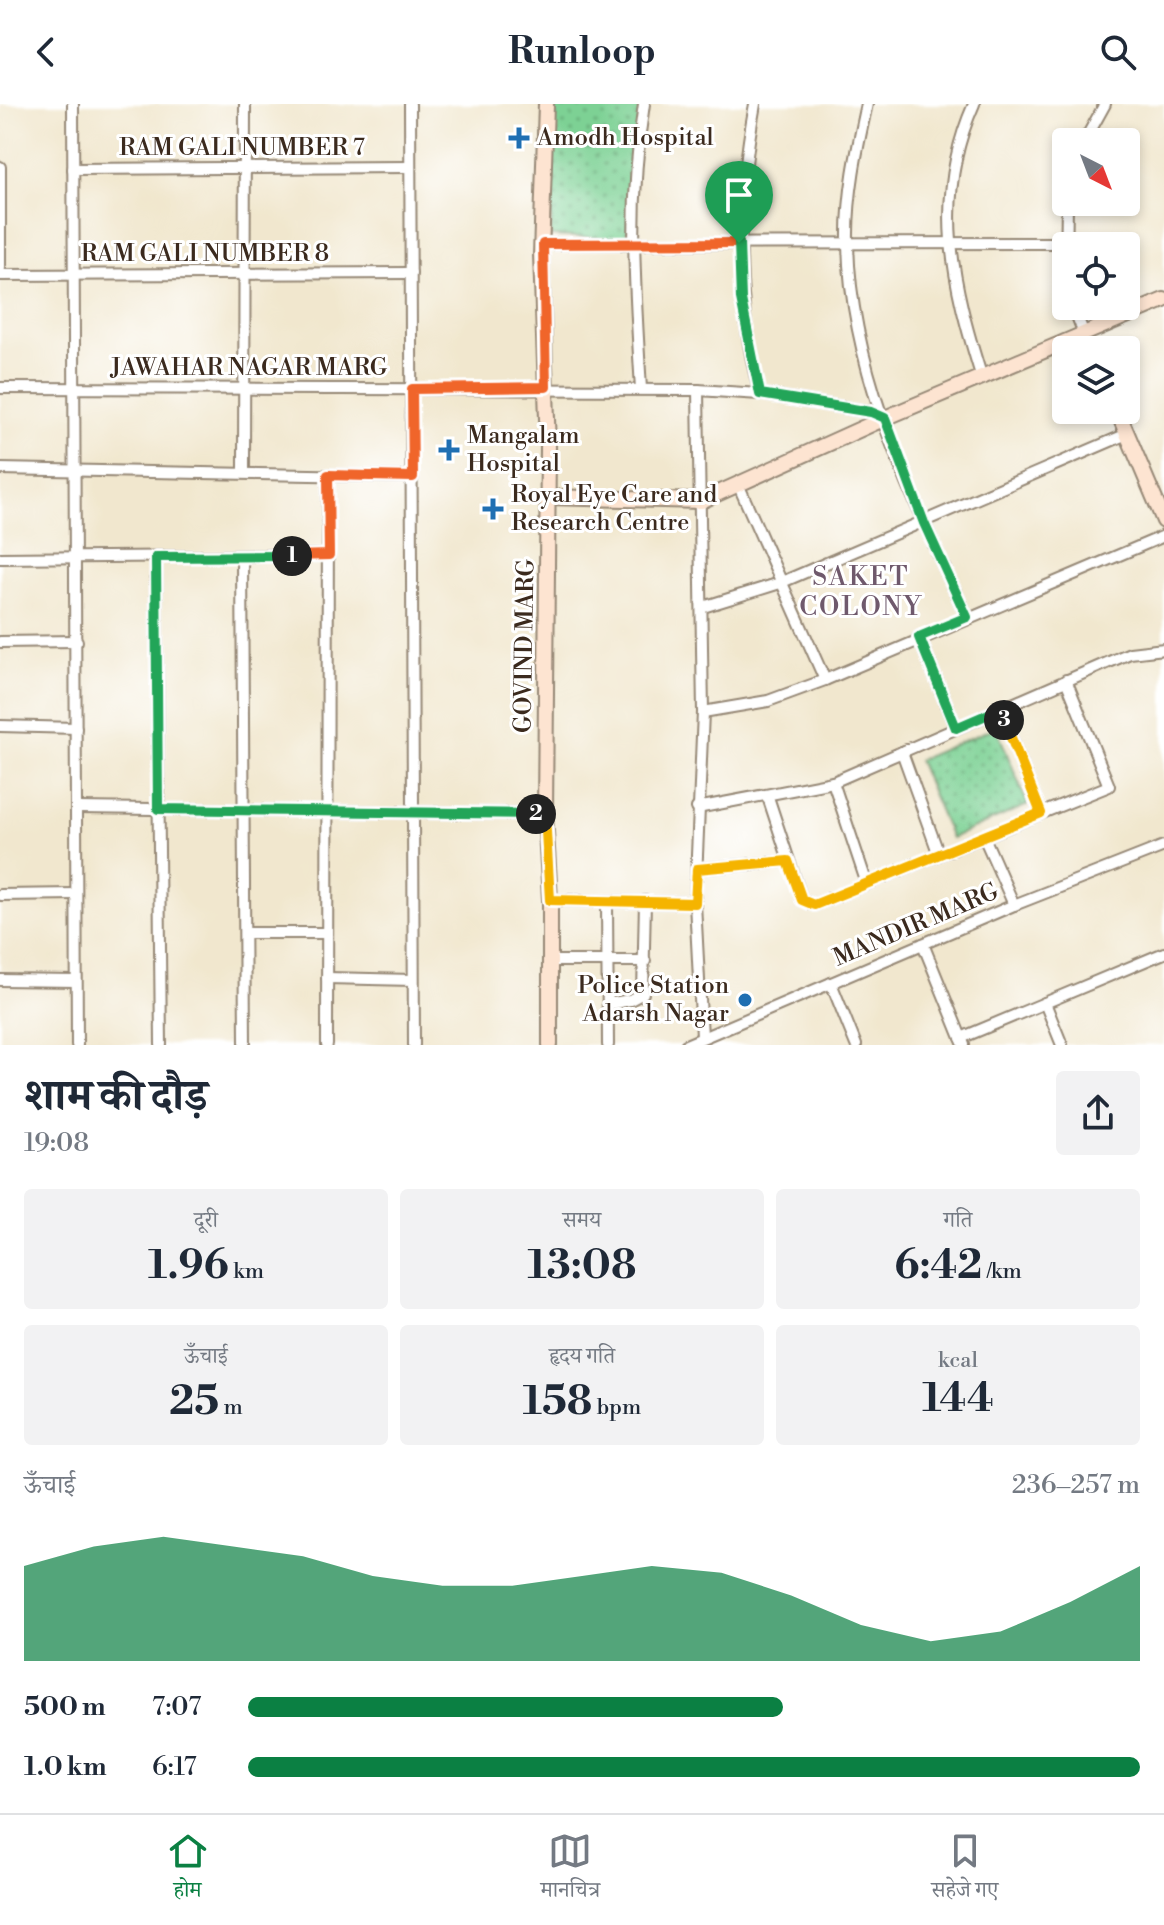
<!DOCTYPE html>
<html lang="hi">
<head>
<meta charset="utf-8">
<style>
  :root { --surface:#fff; --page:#f2f2f3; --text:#1f2937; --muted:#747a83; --line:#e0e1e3; --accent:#0b8043 }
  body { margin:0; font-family:"Libre Bodoni","Noto Serif Devanagari",serif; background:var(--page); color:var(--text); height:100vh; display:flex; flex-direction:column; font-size:30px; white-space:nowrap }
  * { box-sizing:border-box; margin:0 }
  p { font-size:26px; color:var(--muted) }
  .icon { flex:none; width:44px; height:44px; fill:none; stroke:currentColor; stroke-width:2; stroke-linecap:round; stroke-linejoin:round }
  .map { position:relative; height:941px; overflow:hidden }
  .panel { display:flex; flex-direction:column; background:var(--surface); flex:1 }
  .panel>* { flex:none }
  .needle { width:52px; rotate:138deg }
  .tools { position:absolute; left:1052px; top:24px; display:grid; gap:16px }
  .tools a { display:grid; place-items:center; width:88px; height:88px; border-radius:8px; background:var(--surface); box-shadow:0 4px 12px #0003; font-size:40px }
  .pin { position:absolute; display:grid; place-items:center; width:68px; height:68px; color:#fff; margin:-82px -34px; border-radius:50% 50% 50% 0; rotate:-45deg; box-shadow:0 0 8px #0007 }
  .pin .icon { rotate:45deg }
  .km { position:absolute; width:40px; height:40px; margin:-20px; border-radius:50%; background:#222; color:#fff; font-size:22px; line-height:40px; text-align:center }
  .round { display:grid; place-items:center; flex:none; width:84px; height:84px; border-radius:8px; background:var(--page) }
  .summary { display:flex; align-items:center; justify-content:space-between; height:136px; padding:0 24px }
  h1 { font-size:44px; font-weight:700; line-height:60px }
  .figures { display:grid; grid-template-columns:repeat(3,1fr); gap:12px; height:136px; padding:8px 24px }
  .figures div { display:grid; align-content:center; border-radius:8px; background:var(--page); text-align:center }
  .figures b { font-size:40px; font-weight:700 }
  .figures small { font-size:22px; font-weight:400 }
  .figures p { font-size:22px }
  .chart { height:224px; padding:16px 24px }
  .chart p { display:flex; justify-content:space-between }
  .chart svg { width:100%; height:144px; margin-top:8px; fill:var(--accent); opacity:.7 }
  ul { padding:0 24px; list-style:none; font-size:26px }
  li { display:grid; grid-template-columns:128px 96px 1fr; align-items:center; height:60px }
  li i { height:20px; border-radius:10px; background:var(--accent) }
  header { display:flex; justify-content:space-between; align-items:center; height:104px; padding:0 24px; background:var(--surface); font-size:36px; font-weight:700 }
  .menu { display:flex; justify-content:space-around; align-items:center; height:112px; border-top:2px solid var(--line); background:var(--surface); font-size:22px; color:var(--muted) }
  .menu a { display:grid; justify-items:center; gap:4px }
  .menu .on { color:var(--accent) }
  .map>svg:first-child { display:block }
  .park { fill:url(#park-dots); stroke:#5c7e59; stroke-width:2 }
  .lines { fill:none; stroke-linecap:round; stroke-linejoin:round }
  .street-casing { stroke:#968876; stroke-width:14 }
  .secondary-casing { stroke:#968876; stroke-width:18 }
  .street { stroke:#fff; stroke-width:10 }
  .secondary { stroke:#fde4d1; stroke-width:14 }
  .split-1-casing { stroke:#fff; stroke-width:16 }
  .split-2-casing { stroke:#fff; stroke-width:16 }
  .split-3-casing { stroke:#fff; stroke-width:16 }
  .split-4-casing { stroke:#fff; stroke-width:16 }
  .split-1 { stroke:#f0652b; stroke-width:10 }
  .split-2 { stroke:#22a559; stroke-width:10 }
  .split-3 { stroke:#f5b400; stroke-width:10 }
  .split-4 { stroke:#22a559; stroke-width:10 }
  .poi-dot { fill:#1f6fb2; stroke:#fff; stroke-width:3 }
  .labels { text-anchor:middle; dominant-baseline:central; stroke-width:6; stroke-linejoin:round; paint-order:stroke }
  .poi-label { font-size:24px; fill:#3b2a1e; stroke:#fff; text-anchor:start }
  .street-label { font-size:24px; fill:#3b2a1e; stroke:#fff }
  .neighbourhood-label { font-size:26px; letter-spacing:2px; fill:#6f596c; stroke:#fff }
</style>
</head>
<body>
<header><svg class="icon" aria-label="back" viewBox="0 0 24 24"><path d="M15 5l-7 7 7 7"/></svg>Runloop<svg class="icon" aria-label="search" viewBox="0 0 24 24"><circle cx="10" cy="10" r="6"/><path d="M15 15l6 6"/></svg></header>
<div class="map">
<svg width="1164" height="941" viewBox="0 0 1164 941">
  <defs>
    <pattern id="park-dots" width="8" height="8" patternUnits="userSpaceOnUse" patternTransform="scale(2)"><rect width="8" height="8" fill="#7dd194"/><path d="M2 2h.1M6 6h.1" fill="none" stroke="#68aa78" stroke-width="1.8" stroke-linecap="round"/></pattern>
  </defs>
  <rect width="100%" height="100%" fill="#fff"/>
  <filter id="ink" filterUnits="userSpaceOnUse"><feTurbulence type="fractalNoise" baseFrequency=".0125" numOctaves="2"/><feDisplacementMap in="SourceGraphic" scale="16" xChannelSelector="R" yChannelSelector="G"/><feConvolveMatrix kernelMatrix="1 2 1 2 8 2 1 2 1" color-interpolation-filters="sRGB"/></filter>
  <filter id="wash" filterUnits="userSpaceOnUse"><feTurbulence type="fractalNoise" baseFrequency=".006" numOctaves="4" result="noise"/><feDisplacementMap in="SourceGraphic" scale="32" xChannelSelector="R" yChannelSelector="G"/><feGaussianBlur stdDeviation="1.8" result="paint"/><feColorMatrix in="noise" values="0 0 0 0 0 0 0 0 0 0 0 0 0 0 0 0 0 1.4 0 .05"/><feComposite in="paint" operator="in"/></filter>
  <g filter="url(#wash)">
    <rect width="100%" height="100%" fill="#f1e7ce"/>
    <g class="park">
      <polygon points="554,0 644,0 626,135 551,132"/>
      <polygon points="996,623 1028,701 951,734 918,656"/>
    </g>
  </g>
  <g filter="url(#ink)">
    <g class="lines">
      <g class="street-casing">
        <g id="street">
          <polyline points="73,0 77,941"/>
          <polyline points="410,0 414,941"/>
          <path d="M755 0C737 98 734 193 760 290"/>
          <path d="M867 0C857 45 847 92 848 138 850 269 914 397 967 513"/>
          <path d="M974 0C932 94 952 179 982 274"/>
          <polyline points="1084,38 1105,0"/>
          <polyline points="0,63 0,164"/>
          <polyline points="73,65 410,63"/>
          <polyline points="543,140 1064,139"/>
          <polyline points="1066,166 1067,98"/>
          <polyline points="0,171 411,169"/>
          <polyline points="1073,202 1084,230"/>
          <polyline points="0,284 698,286 760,290 871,308 885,314"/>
          <path d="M641 285C635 184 628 101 644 0"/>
          <polyline points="698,286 703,608 695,799 702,933"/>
          <polyline points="0,365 413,373"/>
          <polyline points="244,368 245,0"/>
          <polyline points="738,380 825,576"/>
          <polyline points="156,453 161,941"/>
          <polyline points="242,453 245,941"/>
          <polyline points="0,454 329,451"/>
          <polyline points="703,503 780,479 1127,330"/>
          <polyline points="919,533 956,624"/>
          <polyline points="0,538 77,537"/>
          <polyline points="1000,605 1041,709"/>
          <polyline points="703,608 768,597 825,576 1164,432"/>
          <polyline points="0,622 76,624"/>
          <polyline points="902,648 939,751"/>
          <polyline points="833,678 867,780"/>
          <polyline points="768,693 802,796 814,801 1109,682 1066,576"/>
          <polyline points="78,704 545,710"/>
          <polyline points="697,704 833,678 1130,549 1164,545"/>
          <polyline points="984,733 1014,801"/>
          <polyline points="697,765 788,757"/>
          <polyline points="0,791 76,790"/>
          <polyline points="550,796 695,799"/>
          <polyline points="607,798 608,941"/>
          <polyline points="245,829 327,829"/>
          <polyline points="923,840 964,941"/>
          <polyline points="551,857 645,857"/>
          <polyline points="327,874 413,876"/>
          <polyline points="0,876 76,877"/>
          <polyline points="831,879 856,941"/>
          <polyline points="1045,899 1062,941"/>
          <polyline points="608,900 630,896 643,889 645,797"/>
          <polyline points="961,934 1164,849"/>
          <polyline points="327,941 328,371"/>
          <polyline points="686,941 1014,801 1164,742"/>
        </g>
      </g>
      <g class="secondary-casing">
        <g id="secondary">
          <polyline points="546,0 541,151 548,342 545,710 550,796 550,941"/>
          <polyline points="1117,306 1164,417"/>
          <polyline points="548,393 701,397 885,314 1164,196"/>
        </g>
      </g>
      <use href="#street" class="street"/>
      <use href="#secondary" class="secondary"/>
    </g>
  </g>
  <g class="lines" filter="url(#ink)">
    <g class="split-1-casing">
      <polyline id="split-1" points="292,452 329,451 328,371 413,373 412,285 546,283 543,140 739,139"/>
    </g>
    <g class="split-2-casing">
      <polyline id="split-2" points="292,452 156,453 158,705 536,710"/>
    </g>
    <g class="split-3-casing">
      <polyline id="split-3" points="536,710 545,710 550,796 695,799 697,765 788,757 802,796 814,801 1041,709 1004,616"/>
    </g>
    <g class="split-4-casing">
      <polyline id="split-4" points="739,139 741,195 760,290 871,308 885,314 924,419 967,513 919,533 956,624 1000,605 1004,616"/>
    </g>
    <use href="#split-1" class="split-1"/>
    <use href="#split-2" class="split-2"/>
    <use href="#split-3" class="split-3"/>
    <use href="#split-4" class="split-4"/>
  </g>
  <g class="poi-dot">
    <path d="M515 22h8v8h8v8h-8v8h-8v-8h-8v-8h8z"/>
    <path d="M445 334h8v8h8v8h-8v8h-8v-8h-8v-8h8z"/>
    <path d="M489 393h8v8h8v8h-8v8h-8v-8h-8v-8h8z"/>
    <circle cx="745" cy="896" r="8"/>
  </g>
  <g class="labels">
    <g class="poi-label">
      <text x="537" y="34">Amodh Hospital</text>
      <text x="467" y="332">Mangalam<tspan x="467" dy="28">Hospital</tspan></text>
      <text x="511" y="391">Royal Eye Care and<tspan x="511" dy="28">Research Centre</tspan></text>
      <text x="729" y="882" text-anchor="end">Police Station<tspan x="729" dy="28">Adarsh Nagar</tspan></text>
    </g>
    <g class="street-label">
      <text x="242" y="44">RAM GALI NUMBER 7</text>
      <text x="205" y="150">RAM GALI NUMBER 8</text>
      <text x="249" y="264">JAWAHAR NAGAR MARG</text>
      <text transform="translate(525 542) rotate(-89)">GOVIND MARG</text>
      <text transform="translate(916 821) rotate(-23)">MANDIR MARG</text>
    </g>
    <g class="neighbourhood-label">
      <text x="861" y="473">SAKET<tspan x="861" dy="30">COLONY</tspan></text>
    </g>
  </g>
</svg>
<div class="tools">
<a><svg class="needle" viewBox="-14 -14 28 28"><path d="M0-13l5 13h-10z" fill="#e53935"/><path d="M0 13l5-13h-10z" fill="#747a83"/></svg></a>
<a><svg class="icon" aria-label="locate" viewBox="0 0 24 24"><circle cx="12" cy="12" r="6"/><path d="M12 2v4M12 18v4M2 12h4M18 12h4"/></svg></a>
<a><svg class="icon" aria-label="layers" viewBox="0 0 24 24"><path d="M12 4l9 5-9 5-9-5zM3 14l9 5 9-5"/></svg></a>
</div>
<div class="pin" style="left:739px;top:139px;background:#1e9e55"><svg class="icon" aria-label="arrive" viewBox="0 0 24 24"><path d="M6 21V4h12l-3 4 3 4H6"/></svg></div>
<b class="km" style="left:292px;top:452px">1</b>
<b class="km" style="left:536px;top:710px">2</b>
<b class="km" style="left:1004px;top:616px">3</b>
</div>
<section class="panel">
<div class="summary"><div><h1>शाम की दौड़</h1><p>19:08</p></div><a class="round"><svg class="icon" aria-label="share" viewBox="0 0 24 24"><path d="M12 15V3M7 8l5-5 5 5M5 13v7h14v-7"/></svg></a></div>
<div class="figures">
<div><p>दूरी</p><b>1.96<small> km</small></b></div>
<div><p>समय</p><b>13:08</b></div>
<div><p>गति</p><b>6:42<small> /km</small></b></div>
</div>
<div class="figures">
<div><p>ऊँचाई</p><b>25<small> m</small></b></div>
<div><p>हृदय गति</p><b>158<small> bpm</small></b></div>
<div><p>kcal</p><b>144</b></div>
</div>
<div class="chart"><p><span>ऊँचाई</span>236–257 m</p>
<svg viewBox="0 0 160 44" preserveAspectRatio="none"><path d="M0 44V15L10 9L20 6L30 9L40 12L50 18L60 21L70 21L80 18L90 15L100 17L110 24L120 33L130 38L140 35L150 26L160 15V44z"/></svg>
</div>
<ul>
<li><b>500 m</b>7:07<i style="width:60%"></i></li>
<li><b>1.0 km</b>6:17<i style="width:100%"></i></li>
</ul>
</section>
<nav class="menu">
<a class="on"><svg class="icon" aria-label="home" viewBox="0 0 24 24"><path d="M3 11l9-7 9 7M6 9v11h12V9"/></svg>होम</a>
<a><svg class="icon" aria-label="map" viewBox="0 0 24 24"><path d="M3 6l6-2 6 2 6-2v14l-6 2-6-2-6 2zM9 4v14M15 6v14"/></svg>मानचित्र</a>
<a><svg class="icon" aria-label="saved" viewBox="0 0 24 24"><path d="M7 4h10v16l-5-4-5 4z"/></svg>सहेजे गए</a>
</nav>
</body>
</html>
